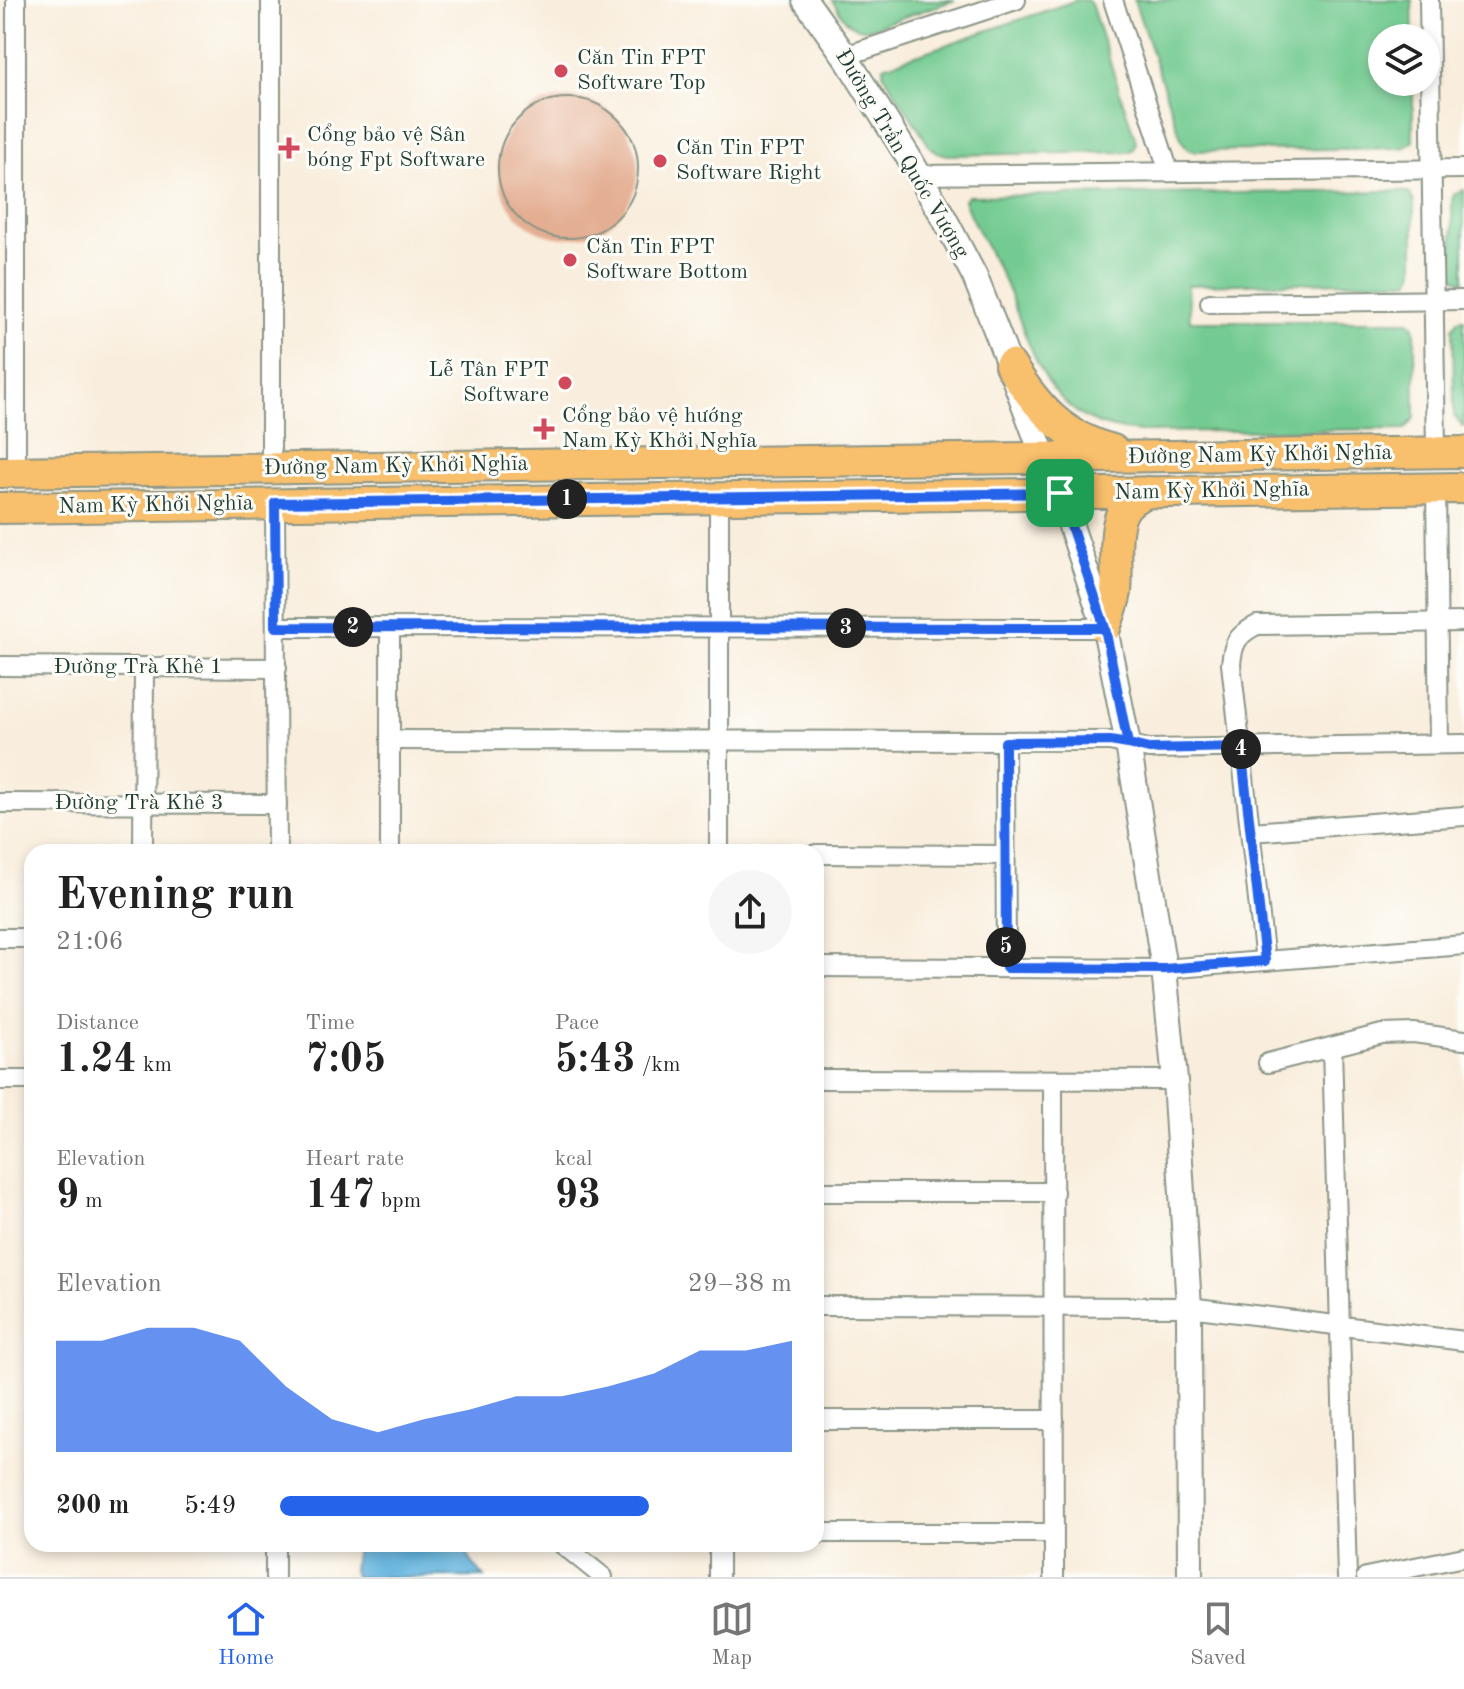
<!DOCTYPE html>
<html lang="en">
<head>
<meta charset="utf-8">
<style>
  :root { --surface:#fff; --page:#f6f6f6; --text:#222; --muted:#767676; --line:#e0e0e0; --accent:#2563eb }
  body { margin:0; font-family:"Old Standard TT",serif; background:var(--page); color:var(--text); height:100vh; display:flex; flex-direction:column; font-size:30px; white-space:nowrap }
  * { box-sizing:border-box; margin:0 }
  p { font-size:26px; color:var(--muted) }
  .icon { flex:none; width:44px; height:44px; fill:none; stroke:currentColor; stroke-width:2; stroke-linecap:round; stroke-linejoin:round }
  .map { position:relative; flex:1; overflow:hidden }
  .details { position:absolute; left:24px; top:844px; width:800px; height:708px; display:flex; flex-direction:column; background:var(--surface); border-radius:24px; box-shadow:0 4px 12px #0003 }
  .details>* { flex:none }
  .controls { position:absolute; left:1368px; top:24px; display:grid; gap:16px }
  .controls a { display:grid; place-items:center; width:72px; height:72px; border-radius:50%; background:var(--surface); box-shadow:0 4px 12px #0003; font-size:40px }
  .pin { position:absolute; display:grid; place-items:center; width:68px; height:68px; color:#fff; margin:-34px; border-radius:16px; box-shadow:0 4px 12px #0006 }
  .km { position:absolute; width:40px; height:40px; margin:-20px; border-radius:50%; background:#222; color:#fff; font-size:22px; line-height:40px; text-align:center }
  .round { display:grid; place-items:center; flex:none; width:84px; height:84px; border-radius:42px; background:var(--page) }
  .overview { display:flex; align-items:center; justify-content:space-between; height:136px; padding:0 32px }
  h1 { font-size:44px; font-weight:700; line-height:60px }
  .stats { display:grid; grid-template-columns:repeat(3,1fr); gap:12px; height:136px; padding:8px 32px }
  .stats div { display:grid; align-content:center }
  .stats b { font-size:40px; font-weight:700 }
  .stats small { font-size:22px; font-weight:400 }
  .stats p { font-size:22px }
  .chart { height:224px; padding:16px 32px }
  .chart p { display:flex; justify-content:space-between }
  .chart svg { width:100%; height:144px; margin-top:8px; fill:var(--accent); opacity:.7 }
  ul { padding:0 32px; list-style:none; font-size:26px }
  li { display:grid; grid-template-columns:128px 96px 1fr; align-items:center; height:60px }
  li i { height:20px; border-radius:10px; background:var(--accent) }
  .dock { display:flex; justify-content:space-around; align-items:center; height:112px; border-top:2px solid var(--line); background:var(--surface); font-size:22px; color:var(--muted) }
  .dock a { display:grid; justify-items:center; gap:4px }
  .dock .selected { color:var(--accent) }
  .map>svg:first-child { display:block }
  .green { fill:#73cb91; stroke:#498462; stroke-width:2 }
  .water { fill:#64b3de; stroke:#427889; stroke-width:2 }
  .building { fill:#e4ae92 }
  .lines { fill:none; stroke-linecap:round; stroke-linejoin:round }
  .minor-casing { stroke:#8c9688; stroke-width:22 }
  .tertiary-casing { stroke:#8c9688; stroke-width:28 }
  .primary-casing { stroke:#8c9688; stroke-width:34 }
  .minor { stroke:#fff; stroke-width:18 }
  .tertiary { stroke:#fff; stroke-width:24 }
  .primary { stroke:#f8bf6c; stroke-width:30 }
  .route-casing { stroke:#fff; stroke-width:16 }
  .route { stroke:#2563eb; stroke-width:10 }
  .poi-dot { fill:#d1495b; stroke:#fdfcf7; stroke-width:3 }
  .labels { text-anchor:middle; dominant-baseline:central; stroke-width:6; stroke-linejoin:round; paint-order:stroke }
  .poi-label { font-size:22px; fill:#1f3d34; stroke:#fdfcf7; text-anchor:start }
  .street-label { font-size:22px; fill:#1f3d34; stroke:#fdfcf7 }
</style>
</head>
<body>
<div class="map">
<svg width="1464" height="1577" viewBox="0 0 1464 1577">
  <rect width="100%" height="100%" fill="#fdfcf7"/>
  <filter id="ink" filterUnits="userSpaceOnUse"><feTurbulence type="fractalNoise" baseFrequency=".0125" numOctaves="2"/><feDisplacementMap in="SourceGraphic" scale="16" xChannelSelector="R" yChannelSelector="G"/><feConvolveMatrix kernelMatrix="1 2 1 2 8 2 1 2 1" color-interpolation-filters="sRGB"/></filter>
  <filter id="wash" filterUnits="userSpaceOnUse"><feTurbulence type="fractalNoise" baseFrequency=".006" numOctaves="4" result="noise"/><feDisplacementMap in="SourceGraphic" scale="32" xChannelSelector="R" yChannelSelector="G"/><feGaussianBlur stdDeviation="1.8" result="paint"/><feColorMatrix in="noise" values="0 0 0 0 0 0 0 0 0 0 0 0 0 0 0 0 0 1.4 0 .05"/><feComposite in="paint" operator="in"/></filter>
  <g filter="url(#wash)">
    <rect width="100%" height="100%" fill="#f9eedd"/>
    <g class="green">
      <path d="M832 0H955L868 29C847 30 843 16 832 0Z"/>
      <polygon points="1077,0 1087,0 1091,4 1136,141 1134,149 1129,152 947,155 937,152 930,147 883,73 884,66"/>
      <polygon points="1134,0 1412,0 1413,38 1382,38 1382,82 1413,82 1413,141 1405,147 1400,148 1194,151 1189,150 1182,141"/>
      <polygon points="1464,190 1464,281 1457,279 1454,276 1453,272 1452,201 1454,194"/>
      <path d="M1402 191 1410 194 1414 202V274L1409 281 1188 285 1190 321H1409L1413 324 1415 331V418L1405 429 1140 432C1126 430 1111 429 1097 423 1039 400 1028 335 1005 283 993 256 973 227 964 200L968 196Z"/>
      <polygon points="1464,319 1464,427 1463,427 1454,416 1453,328 1458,320"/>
    </g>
    <polygon class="water" points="356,1544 463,1544 471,1561 484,1577 355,1577 353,1570"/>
    <g id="blocks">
      <circle class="building" cx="568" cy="168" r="70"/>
    </g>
  </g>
  <g filter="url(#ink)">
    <use href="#blocks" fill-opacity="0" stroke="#8c9688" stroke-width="2"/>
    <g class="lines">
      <g class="minor-casing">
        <g id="minor">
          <polyline points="271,0 271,468"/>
          <polyline points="1113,0 1169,172"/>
          <polyline points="1429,0 1436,452"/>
          <polyline points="845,56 1016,0"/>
          <polyline points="919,175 1464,169"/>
          <polyline points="1210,303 1464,300"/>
          <polyline points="16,472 16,0"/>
          <polyline points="1436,488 1439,744"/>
          <polyline points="719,497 719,852"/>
          <polyline points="275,503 277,852"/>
          <polyline points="276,627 1105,628"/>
          <polyline points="390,627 390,852"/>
          <polyline points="0,666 277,668"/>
          <polyline points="391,740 1110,741 1149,749 1464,744"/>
          <polyline points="1005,742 1006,968"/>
          <polyline points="0,803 277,804"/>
          <polyline points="1251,832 1464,816"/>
          <polyline points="143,852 144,667"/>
          <polyline points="816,854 1006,855"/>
          <polyline points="0,938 32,938"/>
          <path d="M1265 961 1231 664C1233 643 1237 635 1257 625L1464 622"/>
          <polyline points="816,967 1164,969 1464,945"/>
          <polyline points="1332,1047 1347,1577"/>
          <polyline points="1268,1063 1382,1034 1414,1033 1464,1040"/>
          <polyline points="816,1079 1175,1080"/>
          <polyline points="0,1080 32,1080"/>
          <polyline points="1053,1080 1054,1577"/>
          <polyline points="816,1192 1054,1192"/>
          <polyline points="816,1306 1189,1307 1464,1341"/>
          <polyline points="816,1420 1054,1420"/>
          <polyline points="816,1533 1054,1533"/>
          <polyline points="562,1544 603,1577"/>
          <polyline points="719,1544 719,1577"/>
          <polyline points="275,1577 275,1544"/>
          <polyline points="1366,1577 1464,1557"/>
        </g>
      </g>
      <g class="tertiary-casing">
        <polyline id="tertiary" points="805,0 845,56 909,158 943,216 975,277 998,335 1044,458 1060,493 1105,628 1128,744 1164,969 1175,1080 1189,1307 1190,1577"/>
      </g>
      <g class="primary-casing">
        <g id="primary">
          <path d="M1010 365C1037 407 1062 437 1113 450"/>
          <polyline points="0,472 1464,452"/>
          <polyline points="0,508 1464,488"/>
          <path d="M1105 628C1109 616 1114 604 1116 592 1119 567 1110 524 1127 505 1132 499 1140 495 1148 492"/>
        </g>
      </g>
      <use href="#minor" class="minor"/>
      <use href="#tertiary" class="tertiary"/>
      <use href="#primary" class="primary"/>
    </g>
  </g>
  <g class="lines" filter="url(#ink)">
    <g class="route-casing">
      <polyline id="route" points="1060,493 275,503 276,627 1105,628 1128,744 1149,749 1241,747 1265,961 1164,969 1006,968 1005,742 1110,741 1128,744 1105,628 1060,493"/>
    </g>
    <use href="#route" class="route"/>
  </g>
  <g class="poi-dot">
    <circle cx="561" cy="71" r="8"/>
    <path d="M285 136h8v8h8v8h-8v8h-8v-8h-8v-8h8z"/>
    <circle cx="660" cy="161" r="8"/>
    <circle cx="570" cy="260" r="8"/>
    <circle cx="565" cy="383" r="8"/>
    <path d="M540 417h8v8h8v8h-8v8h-8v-8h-8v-8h8z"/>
  </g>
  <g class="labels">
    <g class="poi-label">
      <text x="577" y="58">Căn Tin FPT<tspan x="577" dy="25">Software Top</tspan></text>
      <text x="307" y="135">Cổng bảo vệ Sân<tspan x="307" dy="25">bóng Fpt Software</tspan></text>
      <text x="676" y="148">Căn Tin FPT<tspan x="676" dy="25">Software Right</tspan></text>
      <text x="586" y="247">Căn Tin FPT<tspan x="586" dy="25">Software Bottom</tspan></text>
      <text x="549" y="370" text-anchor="end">Lễ Tân FPT<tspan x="549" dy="25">Software</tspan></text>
      <text x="562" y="416">Cổng bảo vệ hướng<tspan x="562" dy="25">Nam Kỳ Khởi Nghĩa</tspan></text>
    </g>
    <g class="street-label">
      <text transform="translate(902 154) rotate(59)">Đường Trần Quốc Vượng</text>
      <text transform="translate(1260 455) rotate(-1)">Đường Nam Kỳ Khởi Nghĩa</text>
      <text transform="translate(396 466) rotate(-1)">Đường Nam Kỳ Khởi Nghĩa</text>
      <text transform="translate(1212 491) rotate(-1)">Nam Kỳ Khởi Nghĩa</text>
      <text transform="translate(156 505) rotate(-1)">Nam Kỳ Khởi Nghĩa</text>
      <text x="138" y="667">Đường Trà Khê 1</text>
      <text x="139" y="803">Đường Trà Khê 3</text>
    </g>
  </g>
</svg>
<div class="controls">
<a><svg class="icon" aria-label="layers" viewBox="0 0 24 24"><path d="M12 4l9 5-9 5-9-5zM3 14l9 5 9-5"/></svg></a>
</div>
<div class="pin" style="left:1060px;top:493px;background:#1e9e55"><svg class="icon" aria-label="arrive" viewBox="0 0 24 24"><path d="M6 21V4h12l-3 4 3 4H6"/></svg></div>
<b class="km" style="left:567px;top:499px">1</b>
<b class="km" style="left:353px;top:627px">2</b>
<b class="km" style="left:846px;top:628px">3</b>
<b class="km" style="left:1241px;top:749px">4</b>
<b class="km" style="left:1006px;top:947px">5</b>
<section class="details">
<div class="overview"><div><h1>Evening run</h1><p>21:06</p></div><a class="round"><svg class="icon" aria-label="share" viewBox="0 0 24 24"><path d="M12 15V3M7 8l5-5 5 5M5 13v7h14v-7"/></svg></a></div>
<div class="stats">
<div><p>Distance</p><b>1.24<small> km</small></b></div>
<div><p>Time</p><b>7:05</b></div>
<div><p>Pace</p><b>5:43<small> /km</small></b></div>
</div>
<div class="stats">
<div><p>Elevation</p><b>9<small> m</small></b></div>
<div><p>Heart rate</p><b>147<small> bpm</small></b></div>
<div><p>kcal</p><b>93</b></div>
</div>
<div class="chart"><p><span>Elevation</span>29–38 m</p>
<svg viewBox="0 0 160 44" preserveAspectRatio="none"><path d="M0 44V10L10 10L20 6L30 6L40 10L50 24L60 34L70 38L80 34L90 31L100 27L110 27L120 24L130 20L140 13L150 13L160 10V44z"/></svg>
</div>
<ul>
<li><b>200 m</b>5:49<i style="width:72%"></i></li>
</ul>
</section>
</div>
<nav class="dock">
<a class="selected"><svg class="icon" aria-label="home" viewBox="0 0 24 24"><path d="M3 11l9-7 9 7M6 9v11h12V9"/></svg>Home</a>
<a><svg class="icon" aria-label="map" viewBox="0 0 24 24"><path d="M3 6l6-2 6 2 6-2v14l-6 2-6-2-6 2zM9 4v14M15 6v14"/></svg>Map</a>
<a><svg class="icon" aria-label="saved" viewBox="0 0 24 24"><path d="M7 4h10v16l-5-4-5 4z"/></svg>Saved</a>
</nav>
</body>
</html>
